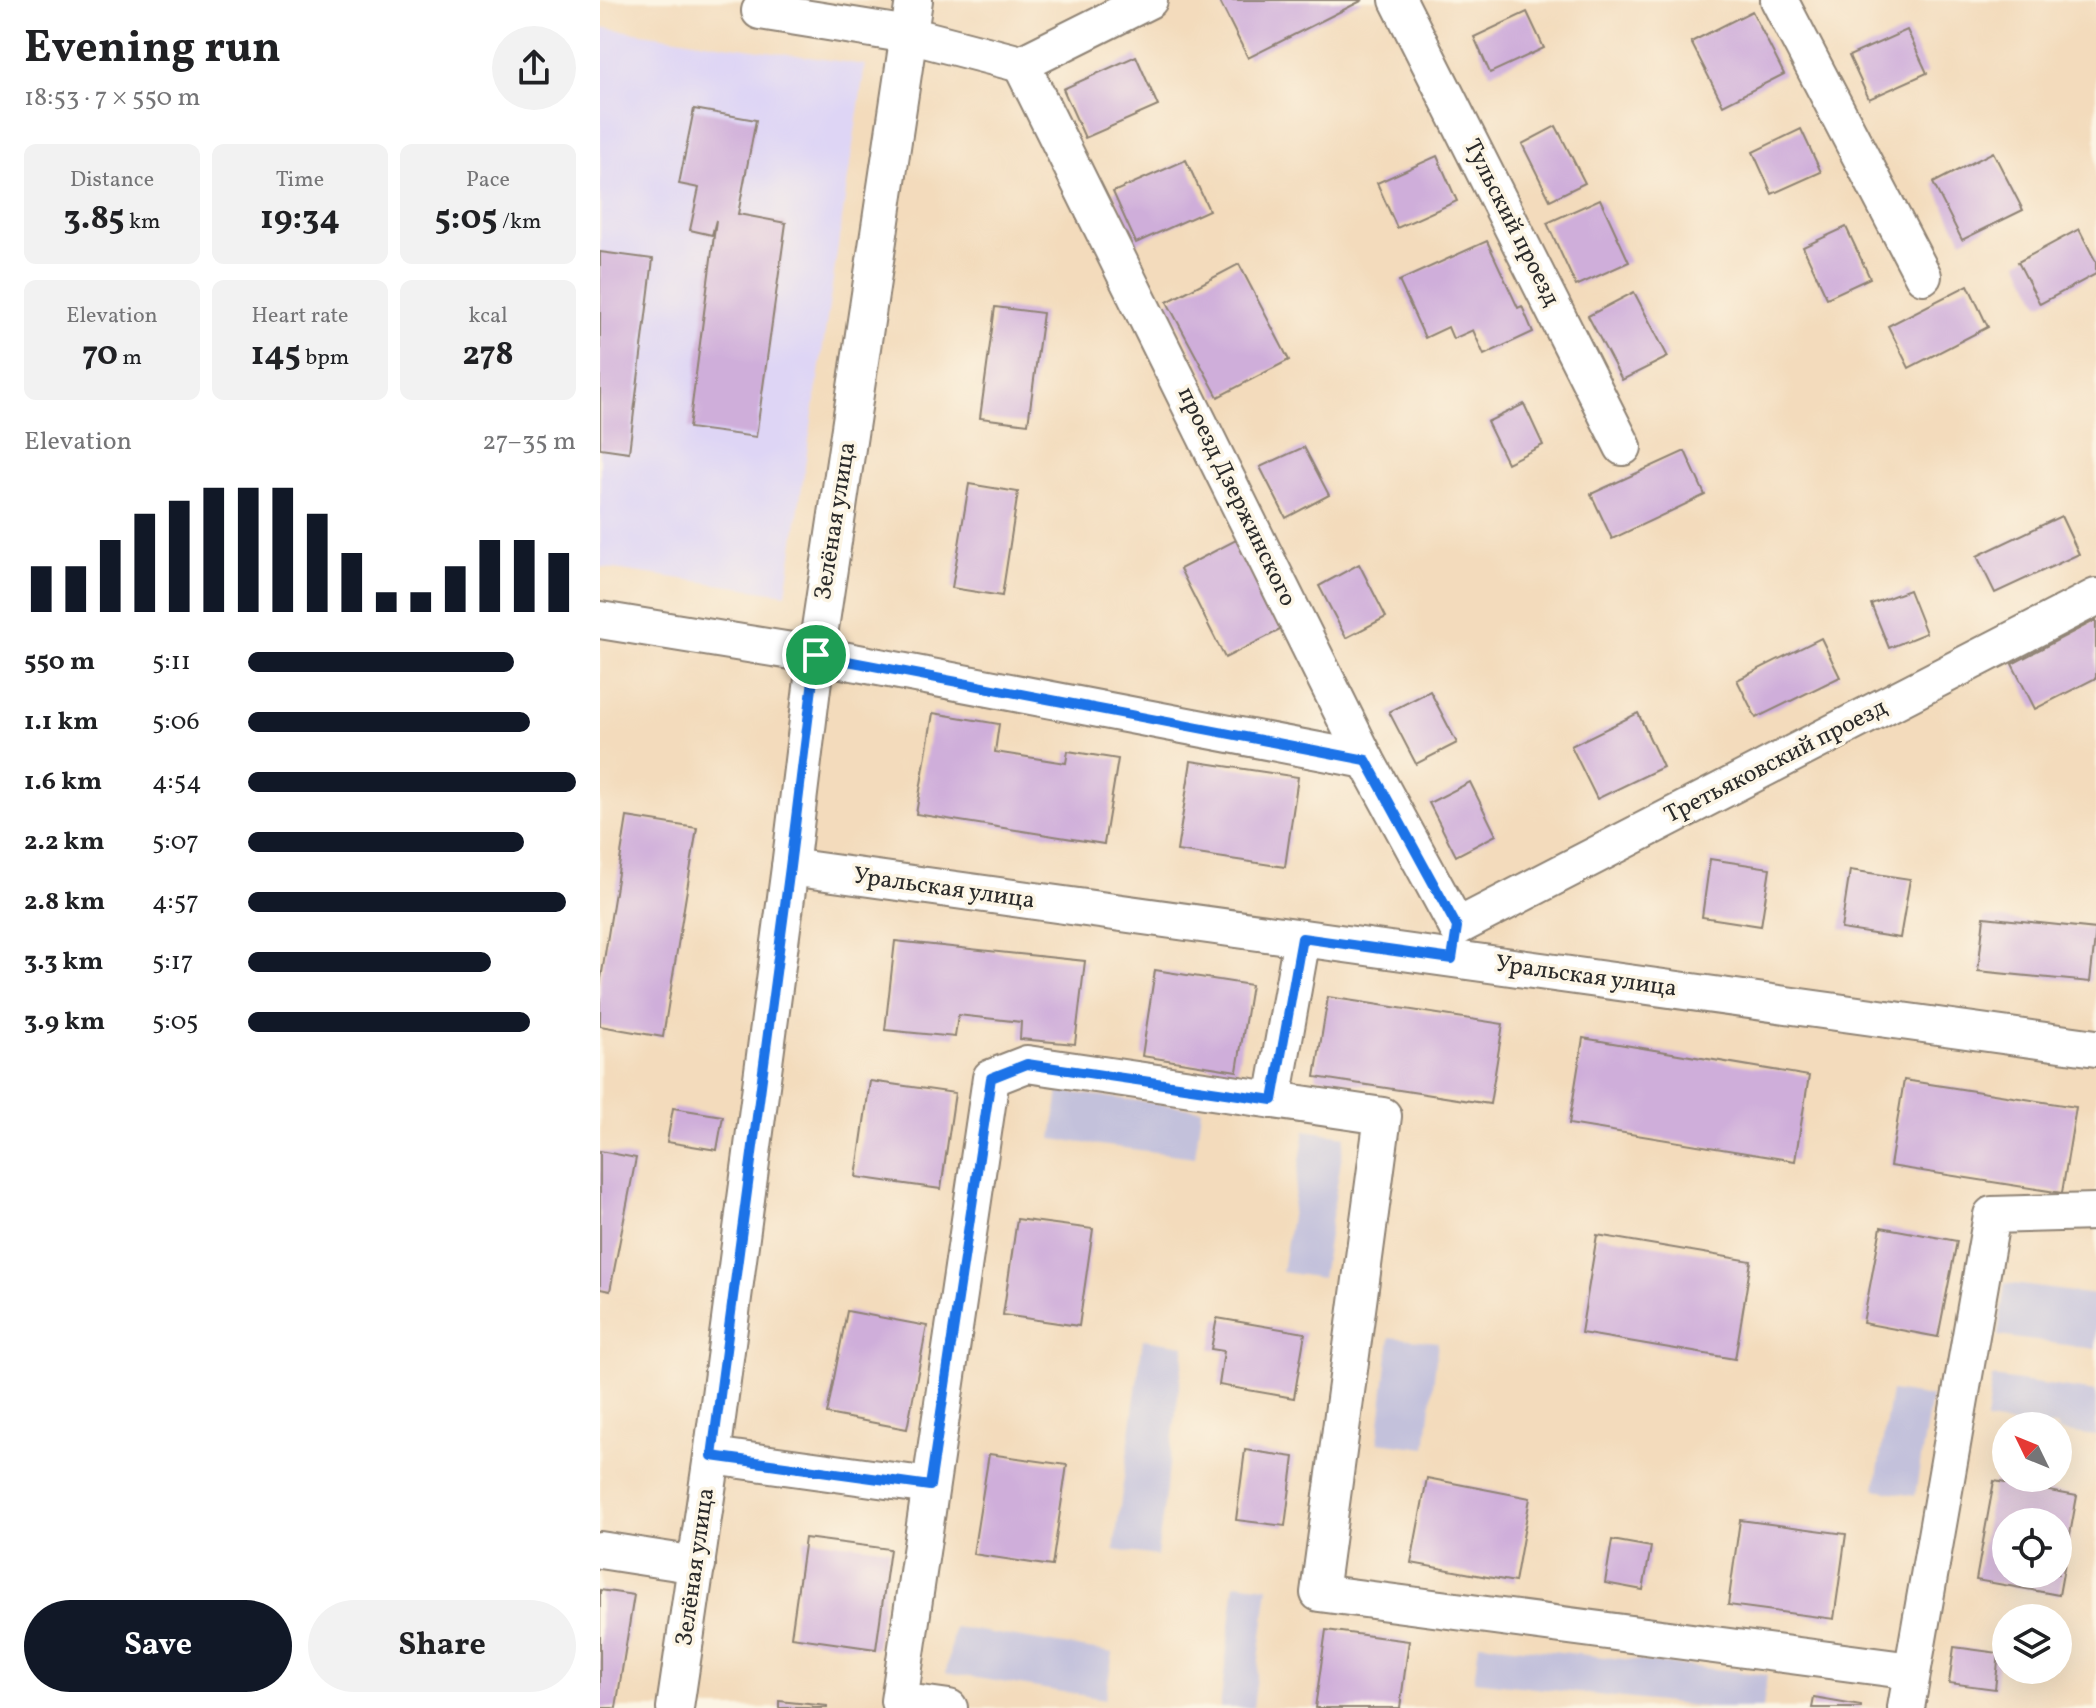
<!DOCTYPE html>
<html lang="en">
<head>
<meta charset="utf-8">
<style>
  :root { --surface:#fff; --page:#f2f2f2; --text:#202124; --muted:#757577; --accent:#111827 }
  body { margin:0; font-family:Vollkorn,serif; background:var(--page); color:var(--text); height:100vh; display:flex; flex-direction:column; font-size:30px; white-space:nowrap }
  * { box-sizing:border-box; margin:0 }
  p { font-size:26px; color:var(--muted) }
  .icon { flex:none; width:44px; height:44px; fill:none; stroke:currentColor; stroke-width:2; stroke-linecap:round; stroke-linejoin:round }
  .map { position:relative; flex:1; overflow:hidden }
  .sheet { display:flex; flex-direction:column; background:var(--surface); width:600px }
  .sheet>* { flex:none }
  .needle { width:52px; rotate:313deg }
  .controls { position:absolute; left:1392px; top:1412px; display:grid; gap:16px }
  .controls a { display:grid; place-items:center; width:80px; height:80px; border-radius:50%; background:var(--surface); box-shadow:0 8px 32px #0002; font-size:40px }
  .pin { position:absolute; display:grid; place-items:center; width:68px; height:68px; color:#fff; margin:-34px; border:4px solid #fff; border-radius:50%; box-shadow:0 2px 8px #0007 }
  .round { display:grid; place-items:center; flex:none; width:84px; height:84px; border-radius:42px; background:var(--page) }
  .summary { display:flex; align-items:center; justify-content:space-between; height:136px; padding:0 24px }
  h1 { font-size:44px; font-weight:700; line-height:60px }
  .stats { display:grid; grid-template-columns:repeat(3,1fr); gap:12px; height:136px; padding:8px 24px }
  .stats div { display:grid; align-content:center; border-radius:12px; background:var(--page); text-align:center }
  .stats b { font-size:34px; font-weight:700 }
  .stats small { font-size:22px; font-weight:400 }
  .stats p { font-size:22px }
  .chart { height:224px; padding:16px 24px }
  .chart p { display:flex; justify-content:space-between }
  .chart svg { width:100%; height:144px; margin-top:8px; stroke:var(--accent); stroke-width:6 }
  .action { display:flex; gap:16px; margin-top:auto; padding:16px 24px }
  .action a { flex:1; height:92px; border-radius:48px; background:var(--accent); color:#fff; font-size:32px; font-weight:700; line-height:92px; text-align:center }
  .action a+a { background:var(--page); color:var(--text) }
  ul { padding:0 24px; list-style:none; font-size:26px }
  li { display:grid; grid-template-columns:128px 96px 1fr; align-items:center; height:60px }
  li i { height:20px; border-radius:10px; background:var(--accent) }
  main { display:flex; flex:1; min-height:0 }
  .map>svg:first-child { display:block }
  .built { fill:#ded5f5 }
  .industrial { fill:#c3c1db }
  .building { fill:#cfaeda; fill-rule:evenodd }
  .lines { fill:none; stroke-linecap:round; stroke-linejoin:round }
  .minor-casing { stroke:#8f8374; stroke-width:40 }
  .minor { stroke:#fff; stroke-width:36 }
  .route-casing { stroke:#fff; stroke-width:16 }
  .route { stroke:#1a73e8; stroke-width:10 }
  .labels { text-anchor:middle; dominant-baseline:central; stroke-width:7; stroke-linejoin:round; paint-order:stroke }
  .street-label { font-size:24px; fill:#2b2b2b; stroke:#fcf5e5 }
</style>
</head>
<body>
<main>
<section class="sheet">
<div class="summary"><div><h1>Evening run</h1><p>18:53 · 7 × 550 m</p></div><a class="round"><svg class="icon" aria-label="share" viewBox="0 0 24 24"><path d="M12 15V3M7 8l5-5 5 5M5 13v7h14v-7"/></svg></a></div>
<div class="stats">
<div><p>Distance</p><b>3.85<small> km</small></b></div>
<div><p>Time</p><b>19:34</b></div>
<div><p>Pace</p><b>5:05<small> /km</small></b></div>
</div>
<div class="stats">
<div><p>Elevation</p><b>70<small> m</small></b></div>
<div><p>Heart rate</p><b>145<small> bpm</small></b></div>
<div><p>kcal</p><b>278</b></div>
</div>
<div class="chart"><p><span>Elevation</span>27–35 m</p>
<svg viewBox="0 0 160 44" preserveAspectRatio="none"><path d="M5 44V30M15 44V30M25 44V22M35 44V14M45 44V10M55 44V6M65 44V6M75 44V6M85 44V14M95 44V26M105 44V38M115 44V38M125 44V30M135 44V22M145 44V22M155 44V26"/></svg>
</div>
<ul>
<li><b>550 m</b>5:11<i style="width:81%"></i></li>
<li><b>1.1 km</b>5:06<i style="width:86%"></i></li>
<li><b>1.6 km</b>4:54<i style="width:100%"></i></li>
<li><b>2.2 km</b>5:07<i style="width:84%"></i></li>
<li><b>2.8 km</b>4:57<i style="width:97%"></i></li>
<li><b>3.3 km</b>5:17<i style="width:74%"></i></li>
<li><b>3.9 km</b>5:05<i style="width:86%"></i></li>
</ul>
<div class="action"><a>Save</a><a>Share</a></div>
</section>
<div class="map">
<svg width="1496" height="1708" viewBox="0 0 1496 1708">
  <rect width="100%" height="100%" fill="#fcf5e5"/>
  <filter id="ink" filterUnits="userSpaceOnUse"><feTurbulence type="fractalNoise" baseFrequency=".0125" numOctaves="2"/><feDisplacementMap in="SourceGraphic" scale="16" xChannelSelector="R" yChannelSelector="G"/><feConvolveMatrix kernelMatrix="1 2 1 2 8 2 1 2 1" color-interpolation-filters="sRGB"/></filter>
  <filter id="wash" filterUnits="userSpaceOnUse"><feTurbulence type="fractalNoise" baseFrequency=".006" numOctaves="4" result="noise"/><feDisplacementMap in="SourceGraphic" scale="32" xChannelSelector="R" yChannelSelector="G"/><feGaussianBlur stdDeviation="1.8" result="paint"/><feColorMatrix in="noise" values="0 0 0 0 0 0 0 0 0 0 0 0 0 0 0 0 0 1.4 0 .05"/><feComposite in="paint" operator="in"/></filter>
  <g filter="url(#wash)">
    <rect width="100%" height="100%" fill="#f3dbbc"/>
    <polygon class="built" points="0,27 265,65 186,594 0,567"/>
    <g class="industrial">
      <polygon points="459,1091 601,1109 595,1157 452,1139"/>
      <polygon points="705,1130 745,1136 722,1278 682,1272"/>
      <polygon points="1405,1283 1496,1295 1496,1349 1398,1336"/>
      <polygon points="790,1337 838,1342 826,1448 778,1442"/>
      <polygon points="543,1339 585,1345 557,1556 514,1550"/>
      <polygon points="1392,1377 1496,1392 1496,1436 1458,1431 1458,1426 1422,1426 1386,1421"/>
      <polygon points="1291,1391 1331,1397 1315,1496 1275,1489"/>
      <polygon points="635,1583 668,1587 653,1708 620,1708"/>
      <polygon points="354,1627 513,1653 505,1699 346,1673"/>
      <polygon points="879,1643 1167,1675 1163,1708 1113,1708 874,1681"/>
    </g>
    <g id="blocks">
      <g class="building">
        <polygon points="619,0 763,0 648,58"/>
        <polygon points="1152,11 1184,74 1123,105 1091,42"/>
        <polygon points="927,12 944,48 890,73 874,37"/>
        <polygon points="1307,30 1327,73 1269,99 1249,56"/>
        <polygon points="536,56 558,106 485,138 463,89"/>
        <polygon points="94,109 156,120 138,214 186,223 156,437 89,428 116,220 112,235 90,230 99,188 79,184"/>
        <polygon points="956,126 985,183 950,200 922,144"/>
        <polygon points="1201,129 1221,172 1172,194 1153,152"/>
        <polygon points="1393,152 1423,210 1362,240 1333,183"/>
        <polygon points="837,156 857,201 797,228 777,183"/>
        <polygon points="586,160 609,210 536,243 513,192"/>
        <polygon points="1000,199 1029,262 976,286 947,223"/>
        <polygon points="1246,227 1270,278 1227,298 1203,247"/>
        <polygon points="1479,229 1496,262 1496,274 1440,304 1418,262"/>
        <polygon points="887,241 918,308 922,306 933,332 884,355 873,330 853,339 848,327 825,338 799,281"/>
        <polygon points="0,252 53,259 29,452 0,448"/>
        <polygon points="639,264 689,360 618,397 567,302"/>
        <polygon points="1368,285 1388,327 1309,368 1288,326"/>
        <polygon points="1034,292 1068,357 1022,380 988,316"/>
        <polygon points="395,307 443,313 428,424 380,418"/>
        <polygon points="924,404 943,445 907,463 887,422"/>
        <polygon points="704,447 729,495 686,518 660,467"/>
        <polygon points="1085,451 1105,495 1012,539 991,494"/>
        <polygon points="369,484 418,492 402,596 352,588"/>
        <polygon points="1461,516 1479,554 1395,593 1377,556"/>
        <polygon points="636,540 682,629 625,658 580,569"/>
        <polygon points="759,564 786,617 746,638 719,586"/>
        <polygon points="1309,590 1326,633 1289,648 1271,604"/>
        <polygon points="1496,620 1496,678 1435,709 1412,664"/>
        <polygon points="1221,638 1240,677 1156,718 1137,680"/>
        <polygon points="830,691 857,743 816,764 789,712"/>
        <polygon points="333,713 399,724 395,752 466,763 468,751 518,759 504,844 316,814"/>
        <polygon points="1038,713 1063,767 997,799 971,746"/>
        <polygon points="591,761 698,777 685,867 577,851"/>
        <polygon points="870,782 896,835 856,856 829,803"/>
        <polygon points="27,817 97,828 63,1037 0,1026 0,985"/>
        <polygon points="1110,859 1170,868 1161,926 1102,917"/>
        <polygon points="1250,870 1310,879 1300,938 1241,929"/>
        <polygon points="1384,917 1496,929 1490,982 1378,971"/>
        <polygon points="295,941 485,961 475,1044 420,1039 421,1022 358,1015 355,1037 285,1030"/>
        <polygon points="555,970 651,985 637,1071 542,1056"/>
        <polygon points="728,997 903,1024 890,1104 715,1077"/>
        <polygon points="983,1038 1209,1076 1195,1161 969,1124"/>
        <polygon points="1304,1080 1476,1107 1462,1193 1290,1166"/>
        <polygon points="270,1081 355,1093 341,1189 256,1177"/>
        <polygon points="73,1108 123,1116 117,1150 67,1142"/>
        <polygon points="0,1151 36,1158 10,1291 0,1289"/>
        <polygon points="417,1219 493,1229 479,1326 403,1315"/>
        <polygon points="1281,1227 1357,1241 1338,1337 1263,1323"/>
        <polygon points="997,1235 1151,1261 1135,1359 981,1333"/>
        <polygon points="247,1311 327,1326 307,1429 227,1414"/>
        <polygon points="617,1318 705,1333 694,1398 619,1385 624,1351 611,1349"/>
        <polygon points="645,1450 694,1457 685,1526 636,1520"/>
        <polygon points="389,1454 467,1465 452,1566 373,1554"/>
        <polygon points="827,1478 930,1498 915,1582 811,1563"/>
        <path d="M1394 1481 1477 1496 1459 1595 1376 1580ZM1406 1522H1458V1574H1406Z"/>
        <polygon points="1140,1520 1246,1534 1234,1619 1128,1605"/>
        <polygon points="205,1538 290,1549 276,1649 191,1637"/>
        <polygon points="1012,1540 1051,1547 1043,1590 1005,1583"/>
        <polygon points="0,1590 34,1595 16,1708 0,1708"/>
        <polygon points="726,1630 809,1641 800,1708 715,1708"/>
        <polygon points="1354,1647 1399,1653 1395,1689 1349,1683"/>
        <polygon points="1214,1698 1261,1706 1261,1708 1212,1708"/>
        <polygon points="179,1701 227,1706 227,1708 179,1708"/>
      </g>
    </g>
  </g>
  <g filter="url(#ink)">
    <use href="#blocks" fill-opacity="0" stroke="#8f8374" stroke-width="2"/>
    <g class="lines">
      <g class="minor-casing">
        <g id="minor">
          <polyline points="798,0 1023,447"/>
          <polyline points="1179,0 1323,276"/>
          <polyline points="160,11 309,35 421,64"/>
          <polyline points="421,64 766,760 857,927"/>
          <polyline points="421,64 549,0"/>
          <polyline points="0,620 216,655 766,760"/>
          <polyline points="190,867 1496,1048"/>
          <polyline points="857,927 1496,597"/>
          <polyline points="673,1100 702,938"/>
          <polyline points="112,1456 330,1486"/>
          <polyline points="0,1550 97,1565"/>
          <polyline points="75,1708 112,1456 190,867 216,655 314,0"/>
          <polyline points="349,1708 299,1701 391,1078 427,1064 783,1116 719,1593 1312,1671"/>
          <polyline points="1306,1708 1392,1215 1496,1212"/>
        </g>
      </g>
      <use href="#minor" class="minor"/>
    </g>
  </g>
  <g class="lines" filter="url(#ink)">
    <g class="route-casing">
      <polygon id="route" points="216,655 766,760 857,927 852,959 702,938 673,1100 427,1064 391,1078 330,1486 112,1456 190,867"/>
    </g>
    <use href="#route" class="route"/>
  </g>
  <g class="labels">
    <g class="street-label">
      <text transform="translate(911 223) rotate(63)">Тульский проезд</text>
      <text transform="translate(636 497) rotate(64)">проезд Дзержинского</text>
      <text transform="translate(236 521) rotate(-81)">Зелёная улица</text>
      <text transform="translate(1176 762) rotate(-27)">Третьяковский проезд</text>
      <text transform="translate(344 889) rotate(8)">Уральская улица</text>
      <text transform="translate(986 977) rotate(8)">Уральская улица</text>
      <text transform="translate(96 1567) rotate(-82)">Зелёная улица</text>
    </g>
  </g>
</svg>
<div class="controls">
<a><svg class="needle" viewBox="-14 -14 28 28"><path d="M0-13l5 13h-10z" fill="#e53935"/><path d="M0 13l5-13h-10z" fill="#757577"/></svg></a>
<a><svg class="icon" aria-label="locate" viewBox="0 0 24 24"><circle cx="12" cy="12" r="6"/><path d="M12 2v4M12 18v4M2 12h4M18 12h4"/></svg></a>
<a><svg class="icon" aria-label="layers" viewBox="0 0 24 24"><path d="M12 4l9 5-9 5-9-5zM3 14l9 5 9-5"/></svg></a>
</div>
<div class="pin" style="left:216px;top:655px;background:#1e9e55"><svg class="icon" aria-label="arrive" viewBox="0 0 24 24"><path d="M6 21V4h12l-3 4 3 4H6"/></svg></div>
</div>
</main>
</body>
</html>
